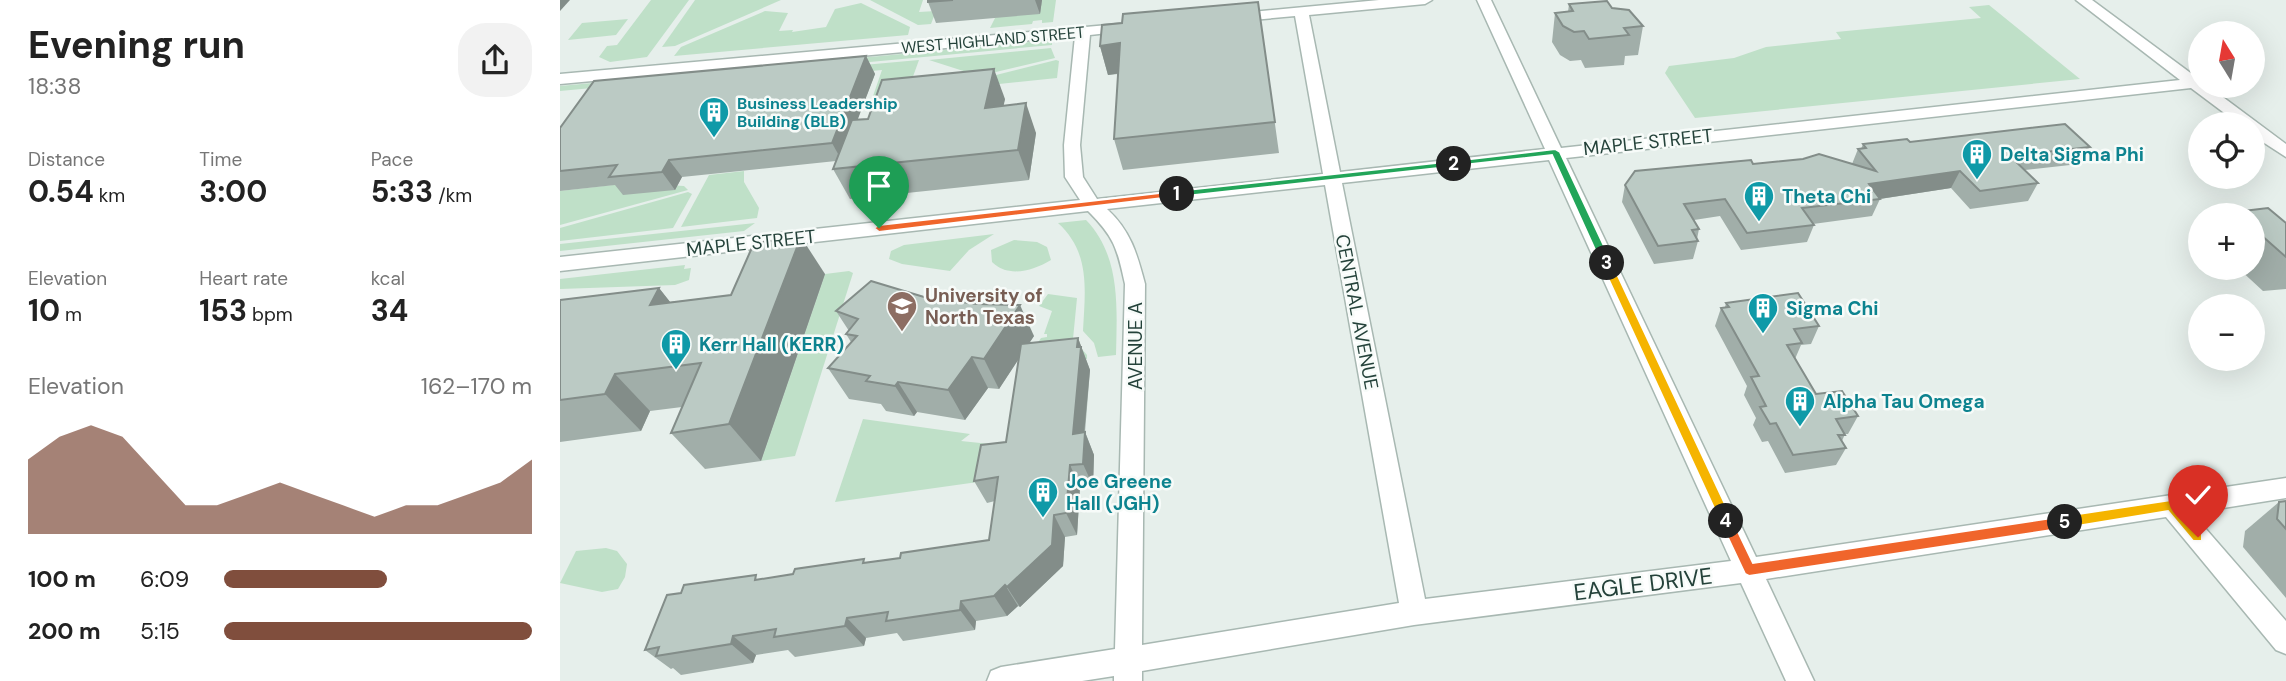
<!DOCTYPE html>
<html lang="en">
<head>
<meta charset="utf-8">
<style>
  :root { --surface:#fff; --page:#f2f2f2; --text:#222; --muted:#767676; --accent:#804e3d }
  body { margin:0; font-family:"DM Sans",sans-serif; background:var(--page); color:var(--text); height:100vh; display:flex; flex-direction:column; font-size:26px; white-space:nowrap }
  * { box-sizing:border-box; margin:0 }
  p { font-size:23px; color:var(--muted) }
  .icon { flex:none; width:38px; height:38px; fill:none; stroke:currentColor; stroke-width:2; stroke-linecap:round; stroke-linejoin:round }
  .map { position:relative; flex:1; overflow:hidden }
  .details { display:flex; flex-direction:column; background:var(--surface); width:560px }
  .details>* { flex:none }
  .needle { width:46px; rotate:349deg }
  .fabs { position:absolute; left:1628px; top:21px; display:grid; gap:14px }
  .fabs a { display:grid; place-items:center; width:77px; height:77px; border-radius:50%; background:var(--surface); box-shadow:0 7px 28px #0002; font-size:35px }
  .pin { position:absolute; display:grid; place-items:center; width:60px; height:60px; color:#fff; margin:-72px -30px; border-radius:50% 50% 50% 0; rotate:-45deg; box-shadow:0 0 7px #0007 }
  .pin .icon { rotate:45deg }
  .km { position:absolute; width:35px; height:35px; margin:-18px; border-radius:50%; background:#222; color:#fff; font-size:19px; line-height:35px; text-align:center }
  .round { display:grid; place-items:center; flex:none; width:74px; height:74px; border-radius:28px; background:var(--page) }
  .summary { display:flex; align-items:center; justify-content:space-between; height:119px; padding:0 28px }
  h1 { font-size:38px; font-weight:700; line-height:52px }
  .figures { display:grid; grid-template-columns:repeat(3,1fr); gap:10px; height:119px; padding:7px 28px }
  .figures div { display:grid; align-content:center }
  .figures b { font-size:30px; font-weight:700 }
  .figures small { font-size:19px; font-weight:400 }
  .figures p { font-size:19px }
  .chart { height:196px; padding:14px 28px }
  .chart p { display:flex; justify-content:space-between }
  .chart svg { width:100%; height:126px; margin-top:7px; fill:var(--accent); opacity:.7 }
  ul { padding:0 28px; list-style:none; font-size:23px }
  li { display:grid; grid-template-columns:112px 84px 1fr; align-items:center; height:52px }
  li i { height:18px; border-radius:9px; background:var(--accent) }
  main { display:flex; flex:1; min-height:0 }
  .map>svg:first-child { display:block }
  .green { fill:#bfe0c8 }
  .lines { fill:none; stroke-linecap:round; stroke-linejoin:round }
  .minor-casing { stroke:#a8b8b2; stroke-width:3 }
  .minor { fill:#fff; fill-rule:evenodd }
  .wall { fill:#a1aea9 }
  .shaded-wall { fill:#838d89 }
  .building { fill:#bbcac4; stroke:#838d89; stroke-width:2 }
  .split-1 { fill:#f0652b; stroke:#fff; stroke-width:2 }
  .split-2 { fill:#22a559; stroke:#fff; stroke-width:2 }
  .split-3 { fill:#22a559; stroke:#fff; stroke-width:2 }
  .split-4 { fill:#f5b400; stroke:#fff; stroke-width:2 }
  .split-5 { fill:#f0652b; stroke:#fff; stroke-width:2 }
  .split-6 { fill:#f5b400; stroke:#fff; stroke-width:2 }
  .labels { text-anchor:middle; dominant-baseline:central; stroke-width:5; stroke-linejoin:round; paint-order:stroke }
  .far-street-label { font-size:16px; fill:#24423a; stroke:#f7fbf9 }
  .far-culture-label { font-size:16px; font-weight:bold; fill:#0d838f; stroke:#f7fbf9; text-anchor:start }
  .street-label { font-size:19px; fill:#24423a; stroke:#f7fbf9 }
  .culture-label { font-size:19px; font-weight:bold; fill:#0d838f; stroke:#f7fbf9; text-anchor:start }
  .education-label { font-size:19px; font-weight:bold; fill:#785e54; stroke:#f7fbf9; text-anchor:start }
  .near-street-label { font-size:23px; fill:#24423a; stroke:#f7fbf9 }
</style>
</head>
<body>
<main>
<section class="details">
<div class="summary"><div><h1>Evening run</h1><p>18:38</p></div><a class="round"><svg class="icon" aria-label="share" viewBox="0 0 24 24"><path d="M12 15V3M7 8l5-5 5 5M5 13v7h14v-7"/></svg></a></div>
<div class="figures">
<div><p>Distance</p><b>0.54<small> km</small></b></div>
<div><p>Time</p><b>3:00</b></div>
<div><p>Pace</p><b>5:33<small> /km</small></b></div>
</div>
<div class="figures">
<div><p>Elevation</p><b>10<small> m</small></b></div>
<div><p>Heart rate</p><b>153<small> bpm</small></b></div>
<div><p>kcal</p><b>34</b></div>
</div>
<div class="chart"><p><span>Elevation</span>162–170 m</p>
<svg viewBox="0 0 160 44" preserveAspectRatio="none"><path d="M0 44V18L10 10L20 6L30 10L40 22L50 34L60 34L70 30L80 26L90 30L100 34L110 38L120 34L130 34L140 30L150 26L160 18V44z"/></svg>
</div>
<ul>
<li><b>100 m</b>6:09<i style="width:53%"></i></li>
<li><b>200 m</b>5:15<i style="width:100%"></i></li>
</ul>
</section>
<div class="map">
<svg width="1726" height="681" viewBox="0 0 1726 681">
  <rect width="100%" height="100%" fill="#e6efeb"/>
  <g class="green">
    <polygon points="91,0 129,0 87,57 50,62 39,57 47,46 57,45"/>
    <polygon points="135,0 221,0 115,46 102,47"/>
    <polygon points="310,0 363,0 359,12 376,11 371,24 358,25"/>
    <polygon points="482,0 496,0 493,22 482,23 482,20 473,21 472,24 430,28 435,18"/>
    <polygon points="301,3 350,27 348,35 114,56 121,47 205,11 228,13 219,31 233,30 232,32 266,27 275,9"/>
    <polygon points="1429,5 1520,79 1135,118 1105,73 1109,66 1174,58 1206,47 1281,39 1276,32 1421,18 1409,7"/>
    <polygon points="68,19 56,35 8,40 22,23"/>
    <polygon points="492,40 492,45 0,91 0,86"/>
    <polygon points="491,48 495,58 419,76 369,60"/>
    <polygon points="359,60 347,93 313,96 322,70 267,75 270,68"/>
    <polygon points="496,60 499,61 497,78 439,84 424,78"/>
    <polygon points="184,171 184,182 199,208 197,218 121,227 149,175"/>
    <polygon points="70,183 124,186 128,190 0,225 0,191"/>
    <polygon points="128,192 132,194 113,228 0,241 0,228"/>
    <path d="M526 220C561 256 557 308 556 355L538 357 534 343 523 331C525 291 531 253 498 223Z"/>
    <polygon points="195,223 184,231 0,251 0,244"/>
    <polygon points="434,234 409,250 390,271 342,264 329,259 331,251 344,245"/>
    <path d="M454 240 477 242 487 247 491 260C473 271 448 278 432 262L431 250Z"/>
    <polygon points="125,265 124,269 131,268 129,280 115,285 0,289 0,279"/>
    <polygon points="289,271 293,273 235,456 201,461 265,274"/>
    <polygon points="488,294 517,298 513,339 527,355 527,359 461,368 481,338 487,337 487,334 484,334 492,311 479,306"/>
    <polygon points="303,419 410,434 401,441 430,444 425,481 275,502"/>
    <polygon points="46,548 57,551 67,564 65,577 58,589 42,592 0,583 16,551"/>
  </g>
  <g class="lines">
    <g class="minor-casing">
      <path id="minor" d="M819 0H872L865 4 749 15 780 172 985 149 917 0H931L1001 148 1620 80 1516 0H1532L1640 80V86H1648L1726 144V157L1692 135V124H1679L1631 88 1006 158 1196 557 1726 478V498L1632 513 1726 621V654L1716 650 1606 517 1206 579 1254 681H1226L1181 583 854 625 582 671V681H554V676L522 681H427L431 671 441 667 555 649 565 284C557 248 555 238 528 211L0 271V257L520 200 505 177 504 145 515 36 0 84V74L570 23 577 27 575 30 530 35 520 145 523 177 537 199 763 174 735 16 671 22 664 18 671 14ZM989 160 1171 561 865 599 782 183ZM765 185 839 603 582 645 585 284C577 254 571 231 547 209Z"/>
    </g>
    <use href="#minor" class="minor"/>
  </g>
  <g class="wall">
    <polygon points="368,0 482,0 480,14 376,23 368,2"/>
    <polygon points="698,2 719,153 563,170 554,139 558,74 548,75 540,46 562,23"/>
    <polygon points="1009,4 1083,26 1078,55 1065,56 1064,65 1025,68 1021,60 1010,61 1000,55 992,42 995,13 1008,12"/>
    <polygon points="306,56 315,74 297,120 445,99 443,106 476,133 469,180 290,199 273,169 276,161 122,177 115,190 63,195 55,185 0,191 0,128"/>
    <polygon points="1350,142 1530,147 1519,164 1465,170 1478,183 1468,201 1410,209 1391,188 1320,199 1312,216 1253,224 1254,225 1247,242 1181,250 1160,216 1134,220 1139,229 1137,239 1138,241 1133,259 1094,264 1062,202 1065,185 1193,164 1292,164 1298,149 1301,149 1303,144"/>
    <polygon points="1708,208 1726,223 1726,289 1703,291 1678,268 1692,268 1692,215 1672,215 1675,212"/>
    <polygon points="265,274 201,461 145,469 111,433 122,407 90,411 81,431 0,442 0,300 99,288 110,302 171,295"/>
    <polygon points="1166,303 1259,326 1251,344 1241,345 1235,359 1256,394 1298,416 1288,434 1285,434 1282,441 1286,448 1276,465 1225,473 1208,441 1202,442 1193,425 1196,418 1184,395 1187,386 1155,326 1161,308 1165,307"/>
    <polygon points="276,311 474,336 469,343 518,338 530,370 525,432 534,455 533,486 520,487 517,535 505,537 503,566 460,607 458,606 447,616 416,621 415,630 343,641 337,633 306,638 304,646 235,657 228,650 196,655 193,663 121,675 113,668 111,669 85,650 121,593 201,579 340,558 429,540 435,501 427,503 414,481 446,442 459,358 439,389 428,388 405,420 357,412 354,416 326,411 321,404 289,399 268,368 291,342 286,334 289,331"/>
    <polygon points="1726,501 1726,598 1683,547 1685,531 1719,502"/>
  </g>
  <g class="shaded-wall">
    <polygon points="0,0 10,0 0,11"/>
    <polygon points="475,0 482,0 480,14"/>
    <polygon points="560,43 568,72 548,75 540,46"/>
    <polygon points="306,56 315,74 282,161 272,143"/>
    <polygon points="434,69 445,99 437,137 425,108"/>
    <polygon points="466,103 476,133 469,180 458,150"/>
    <polygon points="109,160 122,177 115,190 102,172"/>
    <polygon points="1400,171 1391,188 1319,199 1309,184"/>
    <polygon points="241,237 265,274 201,461 169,424"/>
    <polygon points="99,288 129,326 90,305"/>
    <polygon points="460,305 474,336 439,389 424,359"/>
    <polygon points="518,338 530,370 522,456 513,434"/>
    <polygon points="412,357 428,388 405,420 388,390"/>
    <polygon points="55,374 90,411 81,431 45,394"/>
    <polygon points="338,382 357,412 354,416 335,386"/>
    <polygon points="525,432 534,455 533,486 523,464"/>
    <polygon points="510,465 520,487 517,535 506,513"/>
    <polygon points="494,515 505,537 503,566 460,607 447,587"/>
    <polygon points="445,585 458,606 447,616 434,596"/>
    <polygon points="401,601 416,621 415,630 400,610"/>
    <polygon points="287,618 306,638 304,646 285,626"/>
    <polygon points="173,636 196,655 193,663 171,644"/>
  </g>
  <g class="building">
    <polygon points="368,0 393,0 368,2"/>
    <polygon points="1047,1 1052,8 1069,10 1083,26 1064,28 1069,35 1029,39 1024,31 1014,32 1003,26 995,13 1013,11 1009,4"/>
    <polygon points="698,2 715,122 554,139 560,43 540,46 542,25 562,23 563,14"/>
    <polygon points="306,56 272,143 109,160 102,172 49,177 57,165 0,171 0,128 34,81"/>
    <polygon points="434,69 425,108 466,103 458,150 273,169 292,120 308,119 322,80"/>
    <polygon points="1505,124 1530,147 1450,156 1478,183 1420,191 1400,171 1309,184 1320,199 1242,208 1254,225 1187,233 1165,199 1124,204 1139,229 1132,230 1138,241 1098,246 1065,185 1075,171 1191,160 1193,164 1243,159 1259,154 1316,171 1298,149 1306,148 1303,144 1347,139 1350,142"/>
    <polygon points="1708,208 1726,223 1726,257 1692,227 1692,215 1679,215 1675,212"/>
    <polygon points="241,237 169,424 111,433 141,363 55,374 45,394 0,400 0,300 99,288 90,305 171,295 194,243"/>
    <polygon points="311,281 364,297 417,304 460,305 424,359 412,357 388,390 338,382 335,386 306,381 310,376 268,368 297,336 286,334 298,319 276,311"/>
    <polygon points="1238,293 1259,326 1234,329 1242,343 1227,345 1256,394 1282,391 1298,416 1276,419 1285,435 1278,435 1286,448 1233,455 1216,423 1210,424 1200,407 1206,406 1191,377 1199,376 1161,308 1169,307 1166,303"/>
    <polygon points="518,338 517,347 521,347 513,434 525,432 523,464 510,465 506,513 494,515 492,545 447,587 445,585 434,596 401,601 400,610 326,621 328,612 287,618 285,626 214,637 216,629 173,636 171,644 96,656 99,647 85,650 107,595 121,593 124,585 196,575 195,580 233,574 235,569 304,559 303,563 340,558 341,553 429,540 438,477 414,481 421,445 446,442 461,344"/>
    <polygon points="1726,501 1726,529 1717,519 1719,502"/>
  </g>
  <polygon class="split-1" points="617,191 620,192 620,196 319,232 314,228 319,225"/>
  <polygon class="split-2" points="894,161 899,164 897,166 617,197 612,194 617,191"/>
  <polygon class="split-3" points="995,149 1000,152 1052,263 1050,265 1041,263 992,155 894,166 889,164 894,161"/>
  <polygon class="split-4" points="1047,259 1052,263 1173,521 1171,525 1166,526 1160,521 1041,263"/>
  <polygon class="split-5" points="1166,515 1171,517 1193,563 1505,516 1511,522 1505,528 1189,576 1185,574 1160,521"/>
  <polygon class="split-6" points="1611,500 1616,501 1642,532 1642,541 1633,541 1608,511 1505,528 1498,522 1505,516"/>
  <defs>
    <g id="building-pin" transform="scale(1.575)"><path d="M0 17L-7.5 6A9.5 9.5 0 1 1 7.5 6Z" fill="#0f9aa8" stroke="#f7fbf9"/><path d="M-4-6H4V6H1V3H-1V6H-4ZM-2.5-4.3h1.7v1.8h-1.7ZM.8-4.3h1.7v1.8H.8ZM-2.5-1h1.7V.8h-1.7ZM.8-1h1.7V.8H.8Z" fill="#fff"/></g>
    <g id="university-pin" transform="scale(1.575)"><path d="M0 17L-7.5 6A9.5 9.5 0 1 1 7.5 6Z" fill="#8d6e63" stroke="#f7fbf9"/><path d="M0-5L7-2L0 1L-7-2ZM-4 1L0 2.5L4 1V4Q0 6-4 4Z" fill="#fff"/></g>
  </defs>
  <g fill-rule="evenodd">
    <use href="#building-pin" x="154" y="112"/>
    <use href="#building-pin" x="1417" y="154"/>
    <use href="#building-pin" x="1199" y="196"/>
    <use href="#university-pin" x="342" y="306"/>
    <use href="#building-pin" x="1203" y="308"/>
    <use href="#building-pin" x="116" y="344"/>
    <use href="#building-pin" x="1240" y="401"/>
    <use href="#building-pin" x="483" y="492"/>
  </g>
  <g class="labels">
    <g class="far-street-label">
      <text transform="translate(433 40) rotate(-5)">WEST HIGHLAND STREET</text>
    </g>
    <g class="far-culture-label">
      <text x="177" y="103">Business Leadership<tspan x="177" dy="18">Building (BLB)</tspan></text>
    </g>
    <g class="street-label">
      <text transform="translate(1088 142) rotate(-6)">MAPLE STREET</text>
      <text transform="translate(191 243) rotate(-6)">MAPLE STREET</text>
      <text transform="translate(797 312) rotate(79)">CENTRAL AVENUE</text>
      <text transform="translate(575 346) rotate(-90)">AVENUE A</text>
    </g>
    <g class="culture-label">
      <text x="1440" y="154">Delta Sigma Phi</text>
      <text x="1222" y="196">Theta Chi</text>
      <text x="1226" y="308">Sigma Chi</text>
      <text x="139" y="344">Kerr Hall (KERR)</text>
      <text x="1263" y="401">Alpha Tau Omega</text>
      <text x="506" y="481">Joe Greene<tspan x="506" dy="22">Hall (JGH)</tspan></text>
    </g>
    <g class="education-label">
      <text x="365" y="295">University of<tspan x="365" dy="22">North Texas</tspan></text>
    </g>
    <g class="near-street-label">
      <text transform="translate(1083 584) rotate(-7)">EAGLE DRIVE</text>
    </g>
  </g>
</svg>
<div class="fabs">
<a><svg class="needle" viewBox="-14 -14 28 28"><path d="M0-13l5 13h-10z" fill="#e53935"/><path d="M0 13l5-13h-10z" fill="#767676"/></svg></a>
<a><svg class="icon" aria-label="locate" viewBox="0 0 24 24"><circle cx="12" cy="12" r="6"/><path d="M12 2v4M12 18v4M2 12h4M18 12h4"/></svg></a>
<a>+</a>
<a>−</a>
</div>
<div class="pin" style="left:319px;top:228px;background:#1e9e55"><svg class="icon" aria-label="arrive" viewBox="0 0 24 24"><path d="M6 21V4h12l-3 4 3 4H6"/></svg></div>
<div class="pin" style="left:1638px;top:537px;background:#d93025"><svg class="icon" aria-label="check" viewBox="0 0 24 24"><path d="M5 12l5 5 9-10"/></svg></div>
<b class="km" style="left:617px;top:194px">1</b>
<b class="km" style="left:894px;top:164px">2</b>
<b class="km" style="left:1047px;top:263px">3</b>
<b class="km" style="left:1166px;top:521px">4</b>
<b class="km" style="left:1505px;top:522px">5</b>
</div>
</main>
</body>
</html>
